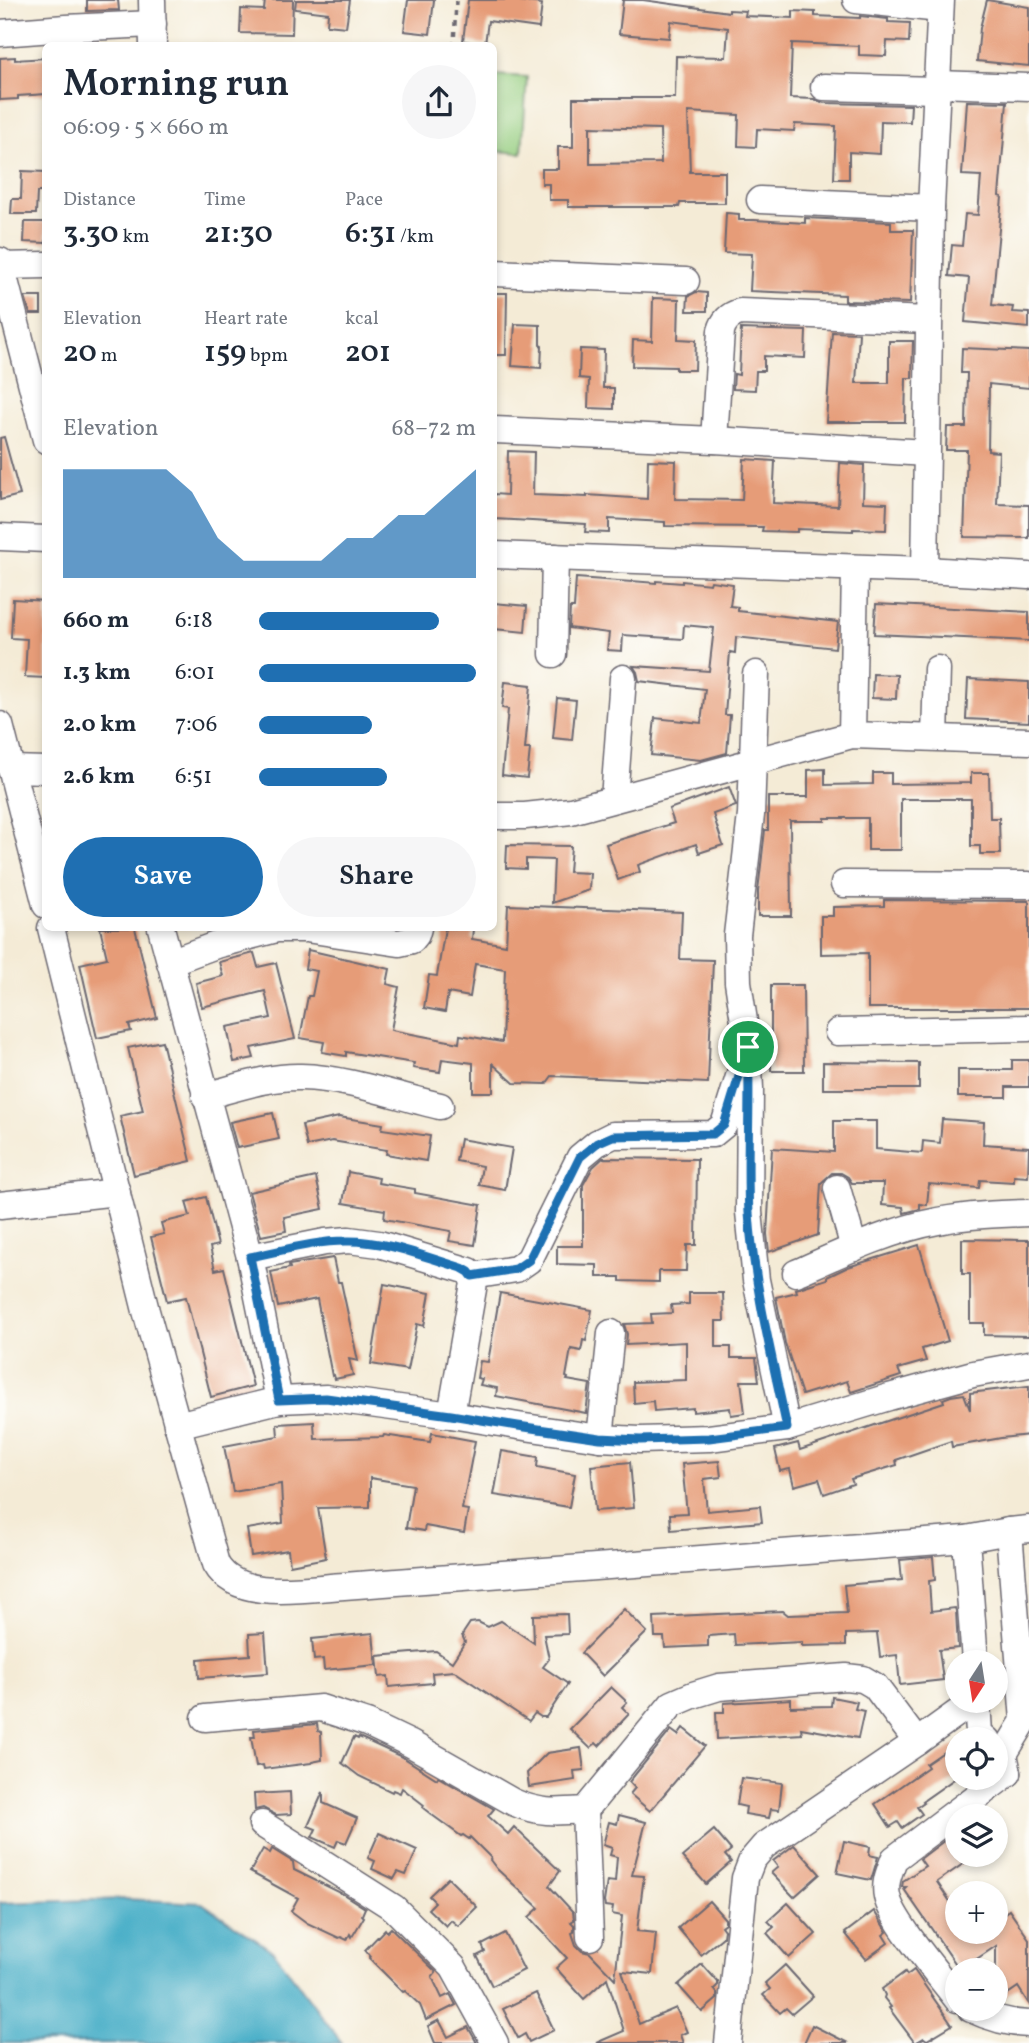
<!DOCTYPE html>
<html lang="en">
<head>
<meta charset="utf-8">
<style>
  :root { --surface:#fff; --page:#f6f6f7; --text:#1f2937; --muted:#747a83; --accent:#1f6fb2 }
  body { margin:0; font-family:Vollkorn,serif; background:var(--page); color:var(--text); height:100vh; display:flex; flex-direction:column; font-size:26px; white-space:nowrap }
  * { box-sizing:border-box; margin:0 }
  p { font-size:23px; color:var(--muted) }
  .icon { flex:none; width:38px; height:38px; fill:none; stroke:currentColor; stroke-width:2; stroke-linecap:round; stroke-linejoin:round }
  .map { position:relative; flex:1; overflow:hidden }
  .sheet { position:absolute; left:42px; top:42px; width:455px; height:889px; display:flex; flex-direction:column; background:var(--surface); border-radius:10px; box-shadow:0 4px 10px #0003 }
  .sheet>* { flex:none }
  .needle { width:46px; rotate:192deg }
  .fabs { position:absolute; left:945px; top:1650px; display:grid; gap:14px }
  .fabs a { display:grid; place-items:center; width:63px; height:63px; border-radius:50%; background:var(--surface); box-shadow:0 4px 10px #0003; font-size:35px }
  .pin { position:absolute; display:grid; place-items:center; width:60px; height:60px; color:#fff; margin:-30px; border:4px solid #fff; border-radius:50%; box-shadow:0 2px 7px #0007 }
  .round { display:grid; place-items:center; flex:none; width:74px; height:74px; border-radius:37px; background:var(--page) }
  .overview { display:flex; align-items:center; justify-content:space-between; height:119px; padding:0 21px }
  h1 { font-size:38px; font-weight:600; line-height:52px }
  .metrics { display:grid; grid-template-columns:repeat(3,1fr); gap:10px; height:119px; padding:7px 21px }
  .metrics div { display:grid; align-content:center }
  .metrics b { font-size:30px; font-weight:600 }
  .metrics small { font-size:19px; font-weight:400 }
  .metrics p { font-size:19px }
  .chart { height:196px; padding:14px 21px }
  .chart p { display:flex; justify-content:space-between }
  .chart svg { width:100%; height:126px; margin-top:7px; fill:var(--accent); opacity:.7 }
  .cta { display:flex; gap:14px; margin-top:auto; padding:14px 21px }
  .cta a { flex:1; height:80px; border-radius:42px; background:var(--accent); color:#fff; font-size:28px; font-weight:600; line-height:80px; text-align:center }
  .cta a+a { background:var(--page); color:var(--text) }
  ul { padding:0 21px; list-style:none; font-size:23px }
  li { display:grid; grid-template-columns:112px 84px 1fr; align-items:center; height:52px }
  li i { height:18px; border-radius:9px; background:var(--accent) }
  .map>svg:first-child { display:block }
  .green { fill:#96ce81; stroke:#5c785e; stroke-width:2 }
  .water { fill:#49afc8; stroke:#366882; stroke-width:2 }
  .building { fill:#e69c78; fill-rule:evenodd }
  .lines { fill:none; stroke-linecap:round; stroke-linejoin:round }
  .minor-casing { stroke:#6c6871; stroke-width:29 }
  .path { stroke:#6c6871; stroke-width:3.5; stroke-dasharray:5 5; stroke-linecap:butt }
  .minor { stroke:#fff; stroke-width:26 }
  .route-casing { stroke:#fff; stroke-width:14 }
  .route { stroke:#1f6fb2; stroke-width:9 }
</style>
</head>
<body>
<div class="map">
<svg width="1029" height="2043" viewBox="0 0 1029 2043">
  <rect width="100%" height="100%" fill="#fdfcf7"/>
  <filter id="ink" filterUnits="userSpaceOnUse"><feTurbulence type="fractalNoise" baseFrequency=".0143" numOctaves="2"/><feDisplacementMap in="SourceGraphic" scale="14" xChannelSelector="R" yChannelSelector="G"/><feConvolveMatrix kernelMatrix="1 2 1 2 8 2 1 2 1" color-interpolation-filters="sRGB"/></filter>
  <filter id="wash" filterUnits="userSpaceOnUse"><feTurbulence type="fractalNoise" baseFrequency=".00686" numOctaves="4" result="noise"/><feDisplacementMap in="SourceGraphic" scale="28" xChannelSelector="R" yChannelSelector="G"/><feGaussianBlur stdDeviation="1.57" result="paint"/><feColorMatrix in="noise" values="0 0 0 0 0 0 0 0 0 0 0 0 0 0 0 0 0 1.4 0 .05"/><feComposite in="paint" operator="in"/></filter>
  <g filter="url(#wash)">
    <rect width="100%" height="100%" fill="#f4ebd6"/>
    <polygon class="green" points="494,75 527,77 522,153 494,151"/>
    <polygon class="water" points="125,1899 202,1903 274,1952 342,2043 0,2043 0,1903"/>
    <g id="blocks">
      <g class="building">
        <polygon points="87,0 118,0 119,10 87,11"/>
        <polygon points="265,0 293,0 292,34 240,33 241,9 264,10"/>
        <polygon points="296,0 350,0 346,27 327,25 328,13 295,9"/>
        <polygon points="408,0 434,0 430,34 404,31"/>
        <polygon points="468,0 512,0 542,4 539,28 488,21 485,44 463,41"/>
        <path d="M623 0H643L729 12V10L746 11 745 16 793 18V11L815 12V16L860 18V16L888 19V22L910 23 909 42 887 41 886 56 859 55V46L792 43 790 98 814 99 824 103 911 105 910 122 881 121 880 154 849 152V179H834L836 126 795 124 794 131 757 129 756 147 738 146 739 115 688 112 690 172H725V203H680L679 207H568V200H549V184H542V169H558V147H573V98H675L676 56 726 57 728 28 671 21 669 38 619 34ZM590 127 660 129 661 163 590 164Z"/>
        <polygon points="987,0 1029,7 1029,66 977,61 980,28"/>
        <polygon points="15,57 15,60 46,58 46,94 18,96 18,99 0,100 0,58"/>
        <polygon points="967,101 1007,102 999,196 1002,197 992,305 1013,307 1012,312 1029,313 1029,328 965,322 969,278 949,276 952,245 962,246 965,214 978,215 981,176 962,175"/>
        <polygon points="22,171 46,172 46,192 37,192 36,214 11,214 12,199 21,199"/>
        <polygon points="726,213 739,214 739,220 754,220 805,223 805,218 891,222 891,230 913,230 910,303 845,301 845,295 750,291 752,254 724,253"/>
        <polygon points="25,222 46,222 46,243 24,242"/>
        <polygon points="696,292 707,293 707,311 687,311 688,296"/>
        <polygon points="494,293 507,293 506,355 494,355"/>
        <polygon points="25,297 41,297 41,314 30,314"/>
        <polygon points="653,298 679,299 678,339 696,340 695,370 676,370 676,367 632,366 633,340 652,341"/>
        <polygon points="515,324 540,325 540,345 542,346 541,368 512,366"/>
        <polygon points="741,329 806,331 805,358 764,356 764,371 756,371 755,390 733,389 734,374 739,375"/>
        <polygon points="832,332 859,333 856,383 889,383 889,341 913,341 912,378 906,378 905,422 826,422"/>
        <polygon points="962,348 1029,351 1029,388 989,384 988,451 999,452 997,504 1029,505 1029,538 964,537 967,450 946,450 947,427 966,427 967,373 961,373"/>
        <polygon points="580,349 604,350 603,388 614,388 614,409 588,408 589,379 579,378"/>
        <polygon points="4,437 20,495 0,500 0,438"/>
        <polygon points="508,451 534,452 533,495 587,497 587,495 647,499 648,460 676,461 675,499 742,500 744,459 775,461 773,503 838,506 840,463 864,465 863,502 887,503 886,530 853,529 853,531 797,529 797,532 762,531 763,527 665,526 665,522 609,519 609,533 585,532 586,524 494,519 494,494 507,495"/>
        <polygon points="576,578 632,582 632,581 656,583 656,581 682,583 682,581 710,584 711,581 733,584 730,606 738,607 738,611 838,622 835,648 736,637 735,653 730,652 725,715 730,715 727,753 701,760 651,755 655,718 701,723 705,689 639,681 637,672 633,666 709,671 714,628 684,625 683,639 623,635 622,651 607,650 609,633 569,628 570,608 574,608"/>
        <polygon points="13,599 46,601 46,678 25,677 27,639 11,638"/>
        <polygon points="494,603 527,606 525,632 494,629"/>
        <polygon points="876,604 1029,612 1029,641 874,634"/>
        <polygon points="873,674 897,675 896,699 872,698"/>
        <polygon points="968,679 1029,682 1029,722 966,719"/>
        <polygon points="505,682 531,685 525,749 530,749 527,778 502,775 508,709 502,708"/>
        <polygon points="557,698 576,700 572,740 553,738"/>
        <polygon points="825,769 825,785 873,784 873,773 891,773 891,784 971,783 971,773 989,773 990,818 999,818 1000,854 980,854 980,846 971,846 971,799 901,799 901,850 868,850 868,818 825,818 825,821 790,821 791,916 758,916 758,891 765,830 768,830 768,797 808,797 808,770"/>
        <polygon points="729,787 736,806 713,814 723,845 699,853 696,844 638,865 640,872 618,880 606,844 674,823 669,809"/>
        <polygon points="507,845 571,846 569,872 590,873 589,890 552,903 554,860 526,859 526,869 506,868"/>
        <polygon points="884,900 1029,901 1029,1008 868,1008 868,953 821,954 821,916 833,916 833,907 884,906"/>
        <polygon points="508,905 682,912 680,959 713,960 708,1083 552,1076 546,1084 514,1083 493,1064 493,1092 473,1092 473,1063 442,1059 440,1072 413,1068 414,1063 346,1052 346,1056 322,1052 324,1042 300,1038 308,996 312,996 317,971 305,969 308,950 390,969 387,984 399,987 391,1030 459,1043 460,1035 502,1042 505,969 475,964 470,997 448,993 445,1012 424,1008 429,975 437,976 445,928 473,929 472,939 506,945"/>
        <polygon points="100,928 135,928 157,1018 129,1025 131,1031 97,1038 80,964 107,958"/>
        <polygon points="254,953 258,967 276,963 295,1039 251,1048 254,1058 234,1062 227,1027 271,1018 265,991 202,1007 196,983 223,976 219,962"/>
        <polygon points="771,985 803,985 804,1071 771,1071"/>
        <polygon points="162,1041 191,1161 134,1175 120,1116 143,1111 128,1048"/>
        <polygon points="1012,1060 1029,1060 1029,1087 1006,1087 1006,1097 958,1097 958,1070 1012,1070"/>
        <polygon points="823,1062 919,1063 919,1089 823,1089"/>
        <polygon points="273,1113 279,1139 237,1148 230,1122"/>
        <polygon points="339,1117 383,1124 382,1129 430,1136 426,1161 386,1154 387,1150 332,1141 307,1146 302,1125"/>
        <polygon points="942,1119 984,1122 983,1144 1029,1147 1028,1177 1014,1176 1014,1182 980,1180 979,1188 929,1184 927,1205 920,1204 920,1209 904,1213 903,1207 882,1205 883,1183 852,1183 848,1177 841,1173 832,1173 821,1183 818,1235 769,1252 767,1234 772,1148 834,1152 834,1121 876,1121 876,1149 922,1153 923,1141 940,1143"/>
        <polygon points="460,1139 512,1148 505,1190 479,1185 482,1166 456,1161"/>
        <polygon points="603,1158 697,1159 696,1245 687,1245 686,1271 659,1271 659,1282 620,1281 620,1277 597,1277 597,1265 557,1264 557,1246 583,1246 583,1185 593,1167"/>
        <polygon points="348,1172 379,1178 378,1183 415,1189 415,1193 481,1205 475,1245 449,1241 451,1231 384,1219 385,1210 343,1203"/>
        <polygon points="316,1177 323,1209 284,1217 286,1231 261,1236 249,1192"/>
        <polygon points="206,1197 218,1245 210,1247 215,1270 224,1268 253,1386 211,1397 186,1297 167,1301 151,1237 164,1234 161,1223 190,1216 186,1202"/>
        <polygon points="962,1239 1029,1240 1029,1336 984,1335 984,1323 970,1323 970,1274 962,1274"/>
        <polygon points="919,1245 948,1341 922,1349 926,1361 898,1369 901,1376 851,1392 847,1381 802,1395 785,1343 776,1297 797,1292 796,1289 827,1279 827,1277 848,1267"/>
        <polygon points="333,1258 338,1282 341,1282 358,1361 349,1359 353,1375 335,1379 334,1375 332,1376 317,1299 278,1307 271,1272 290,1268 289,1265"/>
        <polygon points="384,1284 430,1293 424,1326 417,1324 408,1370 371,1364"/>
        <polygon points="500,1293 592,1310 586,1341 583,1340 581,1351 571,1349 566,1377 568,1378 567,1380 590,1384 586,1413 496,1396 497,1388 480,1385 482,1379 477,1378 480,1361 488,1362"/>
        <polygon points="689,1293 723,1293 724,1321 716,1321 716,1347 731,1347 731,1358 756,1358 759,1381 741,1381 745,1413 731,1415 730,1408 693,1412 693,1408 654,1411 653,1401 634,1403 633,1382 686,1380 686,1342 626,1345 627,1334 624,1324 652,1323 651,1314 672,1313 671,1305 689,1304"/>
        <polygon points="1029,1386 1029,1435 1001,1438 952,1447 951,1441 896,1460 897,1465 851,1479 853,1484 824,1494 819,1479 794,1486 790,1469 780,1471 775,1449 798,1443 800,1450 944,1402 943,1399 951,1396 964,1394 970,1410 970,1393"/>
        <polygon points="314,1422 315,1439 383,1437 384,1435 430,1442 432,1433 475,1441 462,1509 468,1510 464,1533 425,1526 424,1531 406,1528 413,1485 370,1478 370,1507 318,1508 326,1558 290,1565 288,1550 251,1556 247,1529 283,1523 281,1484 233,1492 224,1446 278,1436 277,1424"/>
        <polygon points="502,1451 538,1457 537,1467 575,1474 569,1507 494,1495"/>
        <polygon points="719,1461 721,1477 704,1479 707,1511 760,1506 762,1522 671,1530 670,1514 687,1513 682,1464"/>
        <polygon points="630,1462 634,1508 595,1511 591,1466"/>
        <polygon points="933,1557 935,1580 929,1581 931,1611 955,1608 956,1611 958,1648 939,1650 943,1680 900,1685 897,1655 880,1657 877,1633 846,1634 846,1645 802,1646 802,1642 735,1645 734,1634 708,1636 708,1646 665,1648 664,1637 655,1637 654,1617 783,1611 788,1615 847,1613 844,1585 902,1580 900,1560"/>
        <polygon points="624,1609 647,1632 603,1676 581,1653"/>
        <polygon points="567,1614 568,1634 544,1635 549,1659 543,1667 568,1684 546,1717 541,1717 535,1713 529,1721 454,1671 432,1673 433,1683 389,1687 388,1676 379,1677 377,1656 436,1651 452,1662 465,1642 462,1635 470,1623 478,1622 488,1627 501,1621 534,1643 533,1615"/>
        <polygon points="265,1633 268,1673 199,1678 198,1659 250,1655 249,1634"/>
        <polygon points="373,1633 376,1665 324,1670 323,1659 314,1660 312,1639"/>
        <polygon points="611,1687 627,1702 622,1707 629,1714 599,1746 596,1743 590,1748 570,1729"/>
        <polygon points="832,1697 857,1702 855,1709 864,1711 858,1738 801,1728 802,1734 717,1739 716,1712 724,1712 724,1703 791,1699 791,1707 831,1706"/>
        <polygon points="317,1724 318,1731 321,1732 322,1760 312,1762 311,1763 264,1769 263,1765 256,1766 251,1737 255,1737 254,1730"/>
        <polygon points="683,1728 705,1746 650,1811 630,1794 635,1788 629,1782 671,1730 678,1735"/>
        <polygon points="354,1737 358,1739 359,1737 361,1738 404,1758 437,1779 438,1777 494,1809 488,1816 508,1834 514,1827 560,1871 549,1886 573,1912 574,1920 571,1922 574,1925 574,1932 572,1933 576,1945 582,1951 590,1953 615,1979 622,1916 612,1914 613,1907 605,1906 604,1902 607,1881 615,1882 617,1857 610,1855 612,1848 603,1845 609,1822 617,1824 619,1815 646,1822 632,1875 644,1876 637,1931 656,1933 652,1974 622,1971 639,2024 676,2008 687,2032 680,2035 683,2043 596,2043 624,2031 607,1978 584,1999 556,1968 567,1958 529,1917 539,1908 497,1869 490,1860 491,1858 470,1837 469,1839 463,1835 461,1836 432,1815 423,1808 424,1805 402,1788 400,1793 393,1790 392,1792 359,1776 342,1763"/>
        <polygon points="957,1743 957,1777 923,1801 924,1802 917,1807 922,1814 902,1828 898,1822 890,1827 875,1804 928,1767 926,1764"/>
        <polygon points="581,1748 584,1770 574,1771 575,1780 529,1787 527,1773 547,1753"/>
        <polygon points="741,1778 782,1783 779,1810 771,1809 769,1818 745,1814 746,1807 737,1805"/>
        <polygon points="290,1792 291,1814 276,1815 263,1808 255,1810 254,1794"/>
        <polygon points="323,1792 323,1803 357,1818 346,1843 338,1840 335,1847 312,1837 316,1829 308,1826"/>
        <polygon points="714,1830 731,1850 725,1855 731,1862 706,1884 682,1857"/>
        <polygon points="957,1831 957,1855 976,1855 937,1882 957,1912 957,1932 996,1932 996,1919 1009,1910 1029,1939 1029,2004 1018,1987 996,2002 996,1946 960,1970 904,1889 906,1887 902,1887 903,1881 925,1866 920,1859"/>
        <polygon points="379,1833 417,1850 406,1875 398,1872 394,1879 372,1869 375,1861 368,1858"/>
        <polygon points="844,1841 870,1847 869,1855 878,1857 871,1880 837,1873"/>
        <polygon points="794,1845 820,1874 794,1897 771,1873 778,1867 773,1861"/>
        <polygon points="263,1849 270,1853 272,1849 293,1862 294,1870 343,1894 365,1908 362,1915 364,1917 352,1937 350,1934 347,1940 341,1937 339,1938 307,1923 291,1911 298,1898 250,1872"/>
        <polygon points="448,1878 477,1907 458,1926 451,1920 446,1926 428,1909 435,1902 429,1896"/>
        <polygon points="709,1901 725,1919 725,1923 721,1926 724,1930 723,1937 701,1955 678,1928"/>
        <polygon points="788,1903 816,1934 789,1958 767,1933 774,1927 768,1921"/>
        <polygon points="874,1911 887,1932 883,1935 888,1943 866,1959 845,1933"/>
        <polygon points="391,1928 436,1972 432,1977 442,1998 450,1994 456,2005 426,2020 420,2005 405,1991 403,1992 369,1958 370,1956 365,1950 385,1929 387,1932"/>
        <polygon points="505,1933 524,1970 492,1986 477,1956 485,1952 482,1945"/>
        <polygon points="702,1964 718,1982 718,1985 714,1989 717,1993 717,1999 702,2012 678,1985"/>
        <polygon points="785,1965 813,1996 792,2014 786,2008 780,2013 763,1995 770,1989 765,1983"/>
        <polygon points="914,1970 952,2025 927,2040 924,2038 915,2043 889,2008 891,2007 884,1998 885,1995 882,1989 905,1972 907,1975"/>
        <polygon points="536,1993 554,2030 529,2042 525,2034 518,2038 503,2009"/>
        <polygon points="439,2020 448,2037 468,2027 477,2043 435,2043 428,2026"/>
        <polygon points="812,2025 848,2043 804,2043"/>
      </g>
    </g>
  </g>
  <g filter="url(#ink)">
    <use href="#blocks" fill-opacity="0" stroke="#6c6871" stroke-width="2"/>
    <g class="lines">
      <g class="minor-casing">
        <g id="minor">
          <polyline points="152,0 153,46"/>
          <polyline points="856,0 940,9"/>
          <polyline points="0,33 66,28 153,24"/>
          <polyline points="937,84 1029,87"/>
          <polyline points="824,87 936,90"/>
          <polyline points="760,200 931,208"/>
          <polyline points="0,261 46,440"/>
          <polyline points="1,266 46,265"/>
          <polyline points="494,273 686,281"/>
          <polyline points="494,430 714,440 926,453"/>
          <path d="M714 440 721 331C724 320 730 315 740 312L928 320"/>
          <polyline points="0,537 46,539"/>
          <polyline points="494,555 925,570 1029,576"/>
          <polyline points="925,570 931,208 941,0"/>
          <polyline points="553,654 555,557"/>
          <polyline points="756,674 751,815 737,935 738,982 748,1047 750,1089 749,1212 756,1280 787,1428"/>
          <polyline points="0,725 46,905"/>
          <polyline points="852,735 855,569"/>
          <polyline points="935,737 937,669"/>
          <polyline points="11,769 46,770"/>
          <polyline points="614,799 623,678"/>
          <polyline points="494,816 525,816 571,811 852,735 1029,741"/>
          <polyline points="844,884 1029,885"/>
          <path d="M51 928 146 1311 216 1564C237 1602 307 1588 344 1586L966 1539 1009 1531 1029 1529"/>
          <polyline points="161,928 250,1257 279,1400"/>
          <polyline points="170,962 216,945 277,929 306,929 399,943 412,940 416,935 418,928"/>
          <polyline points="838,1032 1029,1028"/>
          <path d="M205 1096C236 1088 269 1076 301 1077 347 1078 396 1096 440 1106"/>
          <polyline points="837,1188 854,1248"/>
          <polyline points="0,1205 117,1192"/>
          <polyline points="250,1257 325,1242 349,1240 379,1244 469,1271 474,1282 473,1289 451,1415"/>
          <path d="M796 1273C841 1253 889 1230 938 1221 968 1215 999 1214 1029 1213"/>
          <polyline points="472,1276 516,1269 529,1260 580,1157 597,1143 613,1135 713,1134 724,1125 742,1067"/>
          <polyline points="177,1425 279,1400 326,1398 451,1415 518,1426 600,1438 640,1440 709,1438 787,1428 889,1397 973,1374 1029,1364"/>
          <polyline points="600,1438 611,1333"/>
          <polyline points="966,1539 975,1662"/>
          <polyline points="977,1701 979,1733 987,1740"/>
          <path d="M205 1718 321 1708 367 1723 411 1744 513 1802C540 1814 557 1812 585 1810L672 1704 693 1695 719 1687 846 1677 863 1679 875 1686 917 1742"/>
          <polyline points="1008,1773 1004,1754 1024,1721 1009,1531"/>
          <polyline points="585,1810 590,1937"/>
          <polyline points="262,1824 394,1908 453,1967 495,2043"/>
          <path d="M957 1999C940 1976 891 1920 887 1896 884 1882 890 1871 894 1859L1008 1773"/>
          <path d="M971 2009C990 2018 1008 2023 1029 2024"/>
          <polyline points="728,2043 745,1878 752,1860 764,1846 917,1742 974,1701"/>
        </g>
      </g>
      <polyline class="path" points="454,46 456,0"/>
      <use href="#minor" class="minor"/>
    </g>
  </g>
  <g class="lines" filter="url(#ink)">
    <g class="route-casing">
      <path id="route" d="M748 1047C751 1102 746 1158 749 1213 754 1286 772 1357 787 1428L709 1438 640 1440 600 1438 518 1426 451 1415 326 1398 279 1400 250 1257C281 1251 314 1241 346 1241 385 1240 425 1257 462 1268L469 1272 472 1276 516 1269 529 1260 580 1157 597 1143 613 1136 713 1134 724 1125Z"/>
    </g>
    <use href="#route" class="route"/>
  </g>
</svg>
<div class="fabs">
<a><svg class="needle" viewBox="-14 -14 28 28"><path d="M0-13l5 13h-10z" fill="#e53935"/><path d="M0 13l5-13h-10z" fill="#747a83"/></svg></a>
<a><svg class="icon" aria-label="locate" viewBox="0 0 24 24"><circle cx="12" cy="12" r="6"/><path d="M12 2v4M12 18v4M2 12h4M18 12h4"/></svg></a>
<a><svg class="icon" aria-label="layers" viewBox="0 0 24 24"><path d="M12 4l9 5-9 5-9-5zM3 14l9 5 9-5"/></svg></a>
<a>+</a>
<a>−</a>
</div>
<div class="pin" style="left:748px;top:1047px;background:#1e9e55"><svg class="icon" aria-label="arrive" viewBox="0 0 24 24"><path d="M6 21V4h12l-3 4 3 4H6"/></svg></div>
<section class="sheet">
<div class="overview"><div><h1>Morning run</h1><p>06:09 · 5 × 660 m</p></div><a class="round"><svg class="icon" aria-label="share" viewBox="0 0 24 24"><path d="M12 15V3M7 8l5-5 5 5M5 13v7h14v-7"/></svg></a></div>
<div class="metrics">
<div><p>Distance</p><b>3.30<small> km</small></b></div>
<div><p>Time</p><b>21:30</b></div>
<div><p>Pace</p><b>6:31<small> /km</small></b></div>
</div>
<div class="metrics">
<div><p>Elevation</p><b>20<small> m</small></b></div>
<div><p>Heart rate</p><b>159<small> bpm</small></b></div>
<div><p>kcal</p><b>201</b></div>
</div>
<div class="chart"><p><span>Elevation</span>68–72 m</p>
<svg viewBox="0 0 160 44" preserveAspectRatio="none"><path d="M0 44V6L10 6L20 6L30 6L40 6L50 14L60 30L70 38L80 38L90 38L100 38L110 30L120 30L130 22L140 22L150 14L160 6V44z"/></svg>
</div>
<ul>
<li><b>660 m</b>6:18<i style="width:83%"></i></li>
<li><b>1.3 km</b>6:01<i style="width:100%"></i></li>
<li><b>2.0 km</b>7:06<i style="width:52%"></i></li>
<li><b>2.6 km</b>6:51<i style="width:59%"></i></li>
</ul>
<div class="cta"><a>Save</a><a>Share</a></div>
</section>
</div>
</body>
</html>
